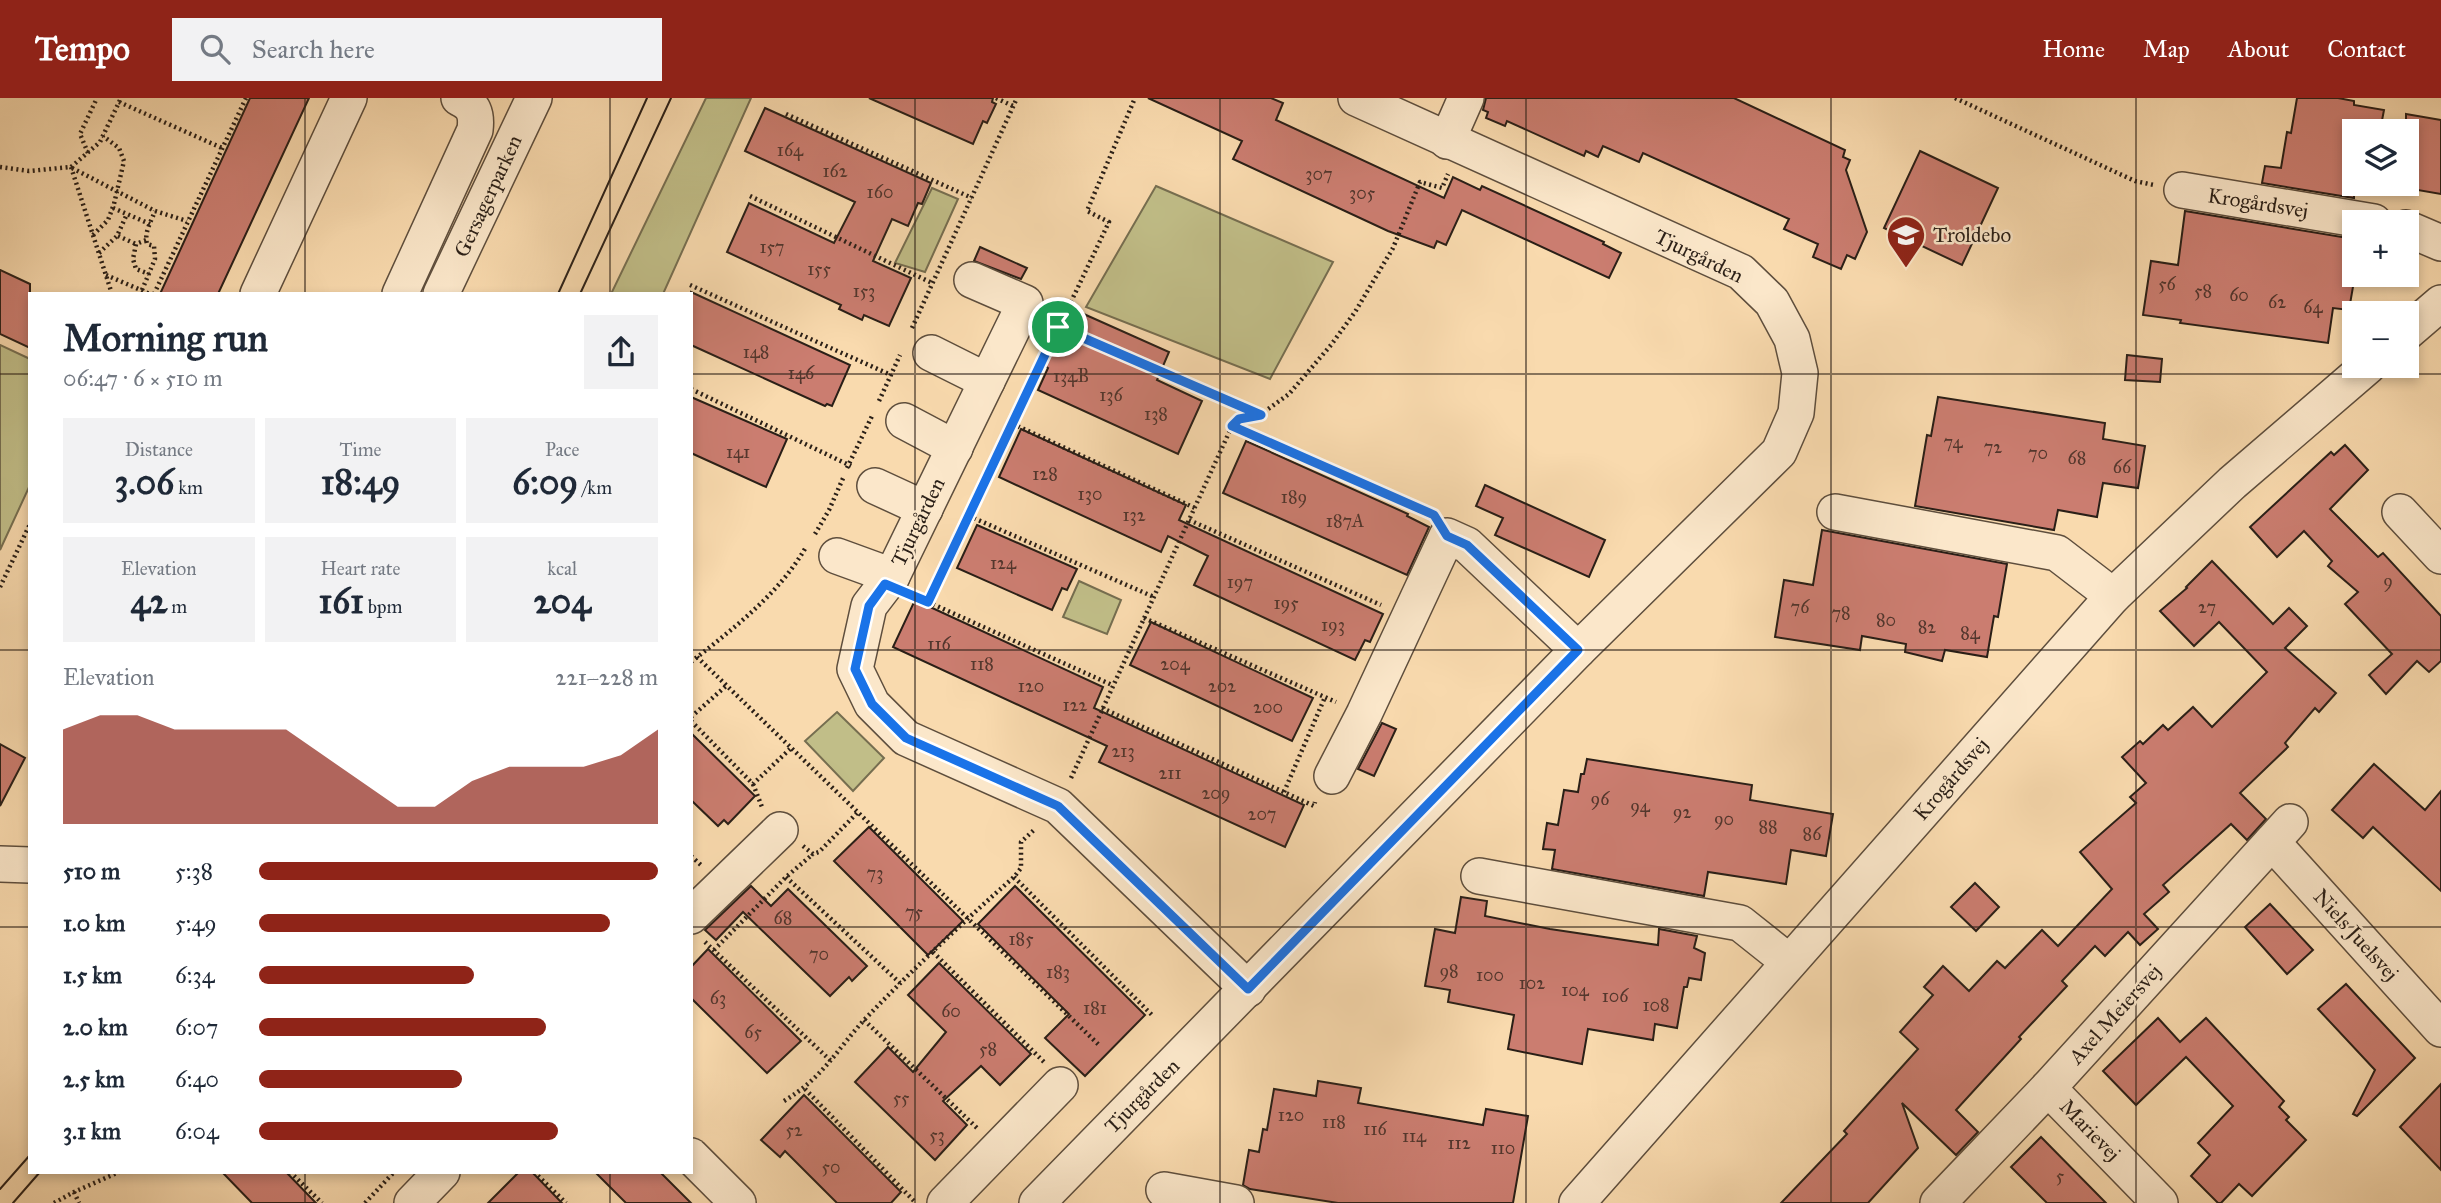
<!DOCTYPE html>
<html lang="en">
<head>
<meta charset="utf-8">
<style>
  :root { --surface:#fff; --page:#f2f2f3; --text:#1f2937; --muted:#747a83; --accent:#8f2418 }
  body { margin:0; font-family:"IM FELL Great Primer",serif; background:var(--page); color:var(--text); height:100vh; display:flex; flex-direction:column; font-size:26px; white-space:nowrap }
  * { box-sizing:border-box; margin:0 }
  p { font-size:23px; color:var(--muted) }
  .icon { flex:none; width:38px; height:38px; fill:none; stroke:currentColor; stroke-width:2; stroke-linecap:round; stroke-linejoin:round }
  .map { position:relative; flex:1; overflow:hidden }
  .panel { position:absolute; left:28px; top:194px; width:665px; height:882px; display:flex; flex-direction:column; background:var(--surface); border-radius:0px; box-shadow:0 4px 10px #0003 }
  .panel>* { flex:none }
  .controls { position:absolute; left:2342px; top:21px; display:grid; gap:14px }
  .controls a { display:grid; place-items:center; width:77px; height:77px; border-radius:0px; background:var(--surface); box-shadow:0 4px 10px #0003; font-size:35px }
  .pin { position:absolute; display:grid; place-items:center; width:60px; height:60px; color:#fff; margin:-30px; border:4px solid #fff; border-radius:50%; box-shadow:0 2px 7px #0007 }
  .round { display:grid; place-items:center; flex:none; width:74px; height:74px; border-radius:0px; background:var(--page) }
  .overview { display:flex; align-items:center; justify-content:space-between; height:119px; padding:0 35px }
  h1 { font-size:38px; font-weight:700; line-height:52px }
  .stats { display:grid; grid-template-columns:repeat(3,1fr); gap:10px; height:119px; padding:7px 35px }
  .stats div { display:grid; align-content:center; border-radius:0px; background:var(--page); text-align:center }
  .stats b { font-size:35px; font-weight:700 }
  .stats small { font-size:19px; font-weight:400 }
  .stats p { font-size:19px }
  .chart { height:196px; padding:14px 35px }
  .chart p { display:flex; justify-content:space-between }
  .chart svg { width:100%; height:126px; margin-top:7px; fill:var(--accent); opacity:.7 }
  ul { padding:0 35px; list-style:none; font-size:23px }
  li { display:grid; grid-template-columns:112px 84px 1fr; align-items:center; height:52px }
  li i { height:18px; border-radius:9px; background:var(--accent) }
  header { display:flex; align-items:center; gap:42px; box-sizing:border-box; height:98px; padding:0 35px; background:var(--accent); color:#fff }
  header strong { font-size:33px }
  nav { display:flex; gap:38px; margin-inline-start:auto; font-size:24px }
  .search { width:490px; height:63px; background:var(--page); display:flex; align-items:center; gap:18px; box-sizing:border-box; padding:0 24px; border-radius:0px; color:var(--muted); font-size:26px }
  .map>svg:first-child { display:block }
  .green { fill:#c1be88; stroke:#766e50; stroke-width:2 }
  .building { fill:#cb7d70; stroke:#2a1f17; stroke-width:2 }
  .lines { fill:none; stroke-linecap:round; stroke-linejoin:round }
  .minor-casing { stroke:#5e4e3d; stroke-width:38 }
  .path { stroke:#2a1f17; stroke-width:4.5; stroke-dasharray:2 3.5; stroke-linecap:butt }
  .minor { stroke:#fbe7ca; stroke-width:35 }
  .tram { stroke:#2a1f17; stroke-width:2 }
  .route-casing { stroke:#fff; stroke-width:14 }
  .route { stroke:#1a73e8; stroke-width:9 }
  .grid { fill:none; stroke:#2a1f17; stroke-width:2; stroke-opacity:0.55 }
  .labels { text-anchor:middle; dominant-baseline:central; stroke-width:5; stroke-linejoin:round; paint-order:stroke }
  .number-label { font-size:18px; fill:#52362d }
  .street-label { font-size:21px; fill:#2a1f17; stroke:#fbe7ca }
  .poi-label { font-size:21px; fill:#2a1f17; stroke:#fbe7ca; text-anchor:start }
</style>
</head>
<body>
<header>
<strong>Tempo</strong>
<div class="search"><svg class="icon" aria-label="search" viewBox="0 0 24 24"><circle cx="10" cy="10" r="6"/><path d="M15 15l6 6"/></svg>Search here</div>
<nav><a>Home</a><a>Map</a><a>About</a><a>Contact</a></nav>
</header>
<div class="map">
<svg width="2441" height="1105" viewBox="0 0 2441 1105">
  <rect width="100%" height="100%" fill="#f9daae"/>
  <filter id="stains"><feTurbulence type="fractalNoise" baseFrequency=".00286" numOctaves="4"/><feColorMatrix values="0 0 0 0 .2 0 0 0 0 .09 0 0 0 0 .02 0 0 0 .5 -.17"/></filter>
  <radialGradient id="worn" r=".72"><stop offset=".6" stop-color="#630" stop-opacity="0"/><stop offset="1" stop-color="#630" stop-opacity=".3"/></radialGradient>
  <g class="green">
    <polygon points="706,0 751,0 663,196 611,196"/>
    <polygon points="1156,88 1333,164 1270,281 1086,209"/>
    <polygon points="932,90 958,101 925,174 895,165"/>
    <polygon points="0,247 30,261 30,387 0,452"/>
    <polygon points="1079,483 1121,502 1107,536 1063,519"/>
    <polygon points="837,614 884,660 853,693 805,643"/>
  </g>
  <g class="building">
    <polygon points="250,0 309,0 218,196 160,196"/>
    <polygon points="869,0 993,0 992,4 996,6 987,25 983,23 973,46"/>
    <polygon points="1148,0 1271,0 1283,5 1276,22 1444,100 1453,79 1480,92 1482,88 1604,144 1603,146 1621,155 1609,180 1462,112 1446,147 1437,143 1434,150 1388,133 1233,61 1242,43"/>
    <polygon points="1486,0 1734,0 1845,52 1843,59 1850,62 1846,72 1867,134 1855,161 1847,157 1841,171 1813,159 1818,146 1784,131 1789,121 1643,55 1639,64 1603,48 1598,59 1586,53 1584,58 1507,23 1505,28 1486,20 1488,14 1483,12"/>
    <polygon points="2297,0 2338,0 2354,3 2354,7 2384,12 2380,33 2354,33 2354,100 2262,85 2265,68 2281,70 2287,34 2291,35"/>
    <polygon points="765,10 931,85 922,106 918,105 908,128 892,121 873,163 911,180 889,228 864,217 862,222 839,211 841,207 727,154 749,105 834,145 855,104 745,53"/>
    <polygon points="2406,16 2441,22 2441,96 2406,90"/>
    <polygon points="1920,53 1998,90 1962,167 1884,130"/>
    <polygon points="2185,113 2354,141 2354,183 2349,212 2333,210 2328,245 2180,225 2181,222 2143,217 2151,163 2178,167"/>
    <polygon points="980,149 1027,170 1021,181 974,163"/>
    <polygon points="0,172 30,186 30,250 0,236"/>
    <polygon points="691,194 850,267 832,308 827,306 825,308 691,247"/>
    <polygon points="1077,213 1169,254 1157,282 1202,303 1178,356 1038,292 1048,270 1045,268 1059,237 1065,240"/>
    <polygon points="2127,257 2162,261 2160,284 2125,282"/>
    <polygon points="691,299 787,341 766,389 691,355"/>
    <polygon points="1938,299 2105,325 2103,341 2145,348 2138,390 2103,385 2097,419 2058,412 2054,432 1915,408 1927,337 1931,338"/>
    <polygon points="1021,331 1186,407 1179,422 1383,516 1370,544 1365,542 1355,562 1194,487 1208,458 1168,438 1161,454 999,379"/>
    <polygon points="1246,343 1408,416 1407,418 1429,429 1407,477 1223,395"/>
    <polygon points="2345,347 2368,372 2330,411 2378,459 2383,455 2441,518 2441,563 2429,574 2417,563 2386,596 2369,577 2392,556 2345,506 2358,494 2328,468 2332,463 2304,433 2277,459 2250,429 2331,354 2334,357"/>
    <polygon points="1485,387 1605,442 1589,479 1495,437 1503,420 1476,408"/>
    <polygon points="977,427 1077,471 1067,492 1062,490 1052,512 957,470"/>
    <polygon points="1822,432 2007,466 1998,519 1994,518 1987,559 1945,552 1942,563 1905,554 1906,546 1862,538 1860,552 1775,539 1784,482 1813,487"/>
    <polygon points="2212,463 2273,526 2289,510 2307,528 2285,550 2336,595 2319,614 2315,610 2285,645 2288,649 2240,695 2266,721 2247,742 2231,726 2163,787 2169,794 2144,816 2158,831 2140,847 2128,834 2105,858 2095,848 2062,883 2067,888 2019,939 2021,941 1956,1012 1978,1034 1956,1057 1902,1005 1918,1050 1868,1105 1781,1105 1847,1036 1844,1033 1918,951 1900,934 1933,897 1924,889 1943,868 1969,893 1997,863 2005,870 2042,832 2058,848 2112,791 2080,754 2136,705 2130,699 2146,685 2122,659 2140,643 2143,646 2163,627 2168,632 2193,609 2212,629 2267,574 2219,524 2194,548 2160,513 2187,490 2186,489"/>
    <polygon points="915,502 1103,589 1094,610 1304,707 1285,749 1099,664 1107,648 893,549"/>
    <polygon points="1151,524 1313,600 1292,643 1130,567"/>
    <polygon points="1382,625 1396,631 1374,678 1358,671"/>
    <polygon points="691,635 755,698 728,726 724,722 718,728 691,702"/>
    <polygon points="0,646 25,660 0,708"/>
    <polygon points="1587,661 1752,687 1750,702 1833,716 1826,758 1791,752 1786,786 1708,774 1704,798 1552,771 1555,752 1543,751 1547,725 1558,727 1564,692 1578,694 1581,676 1584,676"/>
    <polygon points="2374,666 2425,712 2441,693 2441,793 2373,729 2363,740 2332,712"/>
    <polygon points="869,729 963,823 928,857 834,763"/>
    <polygon points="1975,785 1999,809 1976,833 1951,809"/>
    <polygon points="751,788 771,808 788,791 867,868 852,883 849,879 830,898 743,814 716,842 705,832"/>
    <polygon points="1015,788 1145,917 1085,978 1045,940 1069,916 978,826"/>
    <polygon points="1461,799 1487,803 1485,818 1550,831 1658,847 1659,831 1697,838 1694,850 1705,855 1701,882 1689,880 1687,889 1684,889 1677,930 1655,926 1653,942 1588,931 1582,966 1508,951 1514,917 1448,904 1450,892 1425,888 1435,831 1455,835"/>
    <polygon points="2270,806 2313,852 2287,876 2245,829"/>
    <polygon points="708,851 801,943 767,975 691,900 691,869"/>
    <polygon points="939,865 1031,956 1000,987 981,968 943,1003 967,1027 935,1062 855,984 888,949 913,974 946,934 908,897"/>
    <polygon points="2346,886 2415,960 2357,1018 2353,1016 2375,972 2318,911"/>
    <polygon points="2158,920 2180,944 2206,920 2284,1003 2279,1009 2289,1019 2286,1022 2306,1042 2252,1098 2239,1086 2221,1105 2218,1105 2191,1078 2210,1057 2198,1045 2233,1008 2186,959 2136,1007 2103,973"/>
    <polygon points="1318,983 1361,990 1358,1005 1483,1027 1486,1011 1528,1018 1513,1105 1338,1105 1250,1091 1243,1087 1249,1052 1259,1054 1263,1031 1267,1032 1274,991 1316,998"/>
    <polygon points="2441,986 2441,1072 2400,1029"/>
    <polygon points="804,997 901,1094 891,1105 837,1105 785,1053 780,1059 761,1042"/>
    <polygon points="2041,1039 2106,1105 2047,1105 2011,1069"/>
    <polygon points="222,1074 286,1074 316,1105 252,1105"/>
    <polygon points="519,1074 532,1074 562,1105 488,1105"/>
    <polygon points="595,1074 660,1074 691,1105 626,1105"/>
  </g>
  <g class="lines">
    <g class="minor-casing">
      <g id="minor">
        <polyline points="1447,43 1466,0"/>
        <polyline points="2182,92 2374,124"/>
        <polyline points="2406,130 2441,145"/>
        <polyline points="972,182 1025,205 892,478 869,508 855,571 872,606 906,640 1058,708 1248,891"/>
        <polyline points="258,196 349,0"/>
        <path d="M400 196 475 32C477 16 474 7 459 0"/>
        <polyline points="441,196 534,0"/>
        <polyline points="2406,235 2441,205"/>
        <polyline points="931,255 987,283"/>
        <polyline points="904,323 955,350"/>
        <polyline points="875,388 925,411"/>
        <polyline points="1835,414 2057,455 2113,498"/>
        <polyline points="2400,414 2441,458"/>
        <polyline points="837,458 892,478"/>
        <polyline points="1332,678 1364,616 1447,438 1467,447 1578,552"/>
        <polyline points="2272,744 2441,931"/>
        <polyline points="0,766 30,767"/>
        <polyline points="1479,778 1740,825 1789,864"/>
        <polyline points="691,818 780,732"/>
        <polyline points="2048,990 2160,1105"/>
        <polyline points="691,1058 738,1105"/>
        <polyline points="1164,1092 1236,1105"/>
        <polyline points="412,1105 442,1074"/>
        <polyline points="945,1105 1060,987"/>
        <polyline points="1037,1105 1578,552 1779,354 1796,315 1800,275 1792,241 1772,204 1741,174 1356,0"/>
        <polyline points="1577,1105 2113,498 2232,385 2368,268"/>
        <polyline points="1938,1105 2048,990 2290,724"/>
      </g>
    </g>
    <g class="path">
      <polyline points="996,0 1013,8"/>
      <polyline points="1955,0 2135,83 2154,87"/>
      <polyline points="119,4 222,50"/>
      <polyline points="786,16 972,100"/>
      <polyline points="88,55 80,36 97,0"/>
      <polyline points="0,69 29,73 71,69 100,44 121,0"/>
      <polyline points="71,69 112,196"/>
      <polyline points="72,70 155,113 187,123"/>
      <polyline points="750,98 932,185"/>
      <polyline points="113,110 150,126"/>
      <polyline points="93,137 108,122 114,106 124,63 119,50 103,38"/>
      <polyline points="118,138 136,146"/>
      <polyline points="146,142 136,146 133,161 136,171 149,176"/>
      <polyline points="99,155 117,138 127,116"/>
      <polyline points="106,177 150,196"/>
      <polyline points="690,187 891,277"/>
      <path d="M142 192 155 161 154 148 147 146C144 134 151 124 155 113"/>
      <polyline points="154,196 246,0"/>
      <polyline points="1058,229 1260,317"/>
      <polyline points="912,230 1017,0"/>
      <polyline points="691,291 851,368"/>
      <polyline points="879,303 900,257"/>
      <polyline points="1013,326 1195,410"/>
      <polyline points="1232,328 1430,415"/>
      <polyline points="847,370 872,318"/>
      <polyline points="969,418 1154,499"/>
      <polyline points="1189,422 1381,507"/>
      <polyline points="815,436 829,412 844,378"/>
      <polyline points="0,489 30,426"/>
      <polyline points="915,498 928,504 1109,124 1087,113 1135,0"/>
      <polyline points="928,504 1112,587"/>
      <polyline points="1144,520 1336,604"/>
      <polyline points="697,559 1100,948"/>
      <path d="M691 564C734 530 779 496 806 449"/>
      <polyline points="1102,610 1314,708 1315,704"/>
      <polyline points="691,619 726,588"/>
      <polyline points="691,623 753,686 790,651"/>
      <polyline points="1071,680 1232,328 1239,321 1257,319 1289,296 1331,247 1355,214 1393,150 1420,84 1442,90 1448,76"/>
      <polyline points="753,686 762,709"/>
      <polyline points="1284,694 1325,599"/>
      <polyline points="803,748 813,756 819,754 858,714"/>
      <polyline points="691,758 702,768"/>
      <polyline points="786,779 900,885"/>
      <polyline points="1014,779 1153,918"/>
      <polyline points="705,844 832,964"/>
      <polyline points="714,852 786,779 813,756"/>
      <polyline points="933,854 1044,964"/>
      <polyline points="864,922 977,1030"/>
      <polyline points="805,991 914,1103"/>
      <path d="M784 1003C824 979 837 951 866 920 913 871 963 824 1014 779L1021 770V744L1034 732"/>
      <polyline points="290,1074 322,1105"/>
      <polyline points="534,1074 566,1105"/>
      <polyline points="74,1094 79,1105"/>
      <polyline points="54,1105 74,1094 119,1074"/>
      <polyline points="365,1105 394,1074"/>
    </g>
    <use href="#minor" class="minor"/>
    <g class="tram">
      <polyline points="558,196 647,0"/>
      <polyline points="580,196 671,0"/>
      <polyline points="0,1091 30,1057"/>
      <polyline points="13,1105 40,1074"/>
    </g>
  </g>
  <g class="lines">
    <g class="route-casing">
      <polygon id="route" points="1058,229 1261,317 1239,321 1232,328 1434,417 1447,438 1467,447 1578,552 1248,891 1058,708 906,640 872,606 855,571 869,508 885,486 928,504"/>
    </g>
    <use href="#route" class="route"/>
  </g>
  <path class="grid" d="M305 0V196M610 0V196M915 0V1105M1220 0V1105M1526 0V1105M1831 0V1105M2136 0V1105M0 276H30M691 276H2441M0 552H30M691 552H2441M0 829H30M691 829H2441M305 1074V1105M610 1074V1105"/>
  <defs>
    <g id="school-pin" transform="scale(2.0125)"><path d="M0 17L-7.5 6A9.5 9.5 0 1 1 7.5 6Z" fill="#8f2418" stroke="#fbe7ca"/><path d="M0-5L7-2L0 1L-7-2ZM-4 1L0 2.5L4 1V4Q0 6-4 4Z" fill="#fff"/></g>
  </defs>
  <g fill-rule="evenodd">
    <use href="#school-pin" x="1906" y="137"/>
  </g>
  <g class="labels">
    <g class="number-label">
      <text x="790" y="52">164</text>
      <text x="835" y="73">162</text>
      <text x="1319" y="76">307</text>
      <text x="880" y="94">160</text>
      <text x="1362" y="95">305</text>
      <text x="772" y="149">157</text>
      <text x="819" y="171">155</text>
      <text x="2167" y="186">56</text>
      <text x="864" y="193">153</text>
      <text x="2203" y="193">58</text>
      <text x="2239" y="197">60</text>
      <text x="2277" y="204">62</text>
      <text x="2313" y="209">64</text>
      <text x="756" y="254">148</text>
      <text x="801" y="275">146</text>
      <text x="1071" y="278">134B</text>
      <text x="1111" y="297">136</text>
      <text x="1156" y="316">138</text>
      <text x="1953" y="344">74</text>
      <text x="1993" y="349">72</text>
      <text x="738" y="354">141</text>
      <text x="2038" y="355">70</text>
      <text x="2077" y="360">68</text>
      <text x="2122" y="369">66</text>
      <text x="1045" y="376">128</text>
      <text x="1090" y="396">130</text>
      <text x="1294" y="399">189</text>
      <text x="1134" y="417">132</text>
      <text x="1345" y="423">187A</text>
      <text x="1003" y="465">124</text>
      <text x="2388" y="483">9</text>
      <text x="1240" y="484">197</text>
      <text x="1286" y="505">195</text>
      <text x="1800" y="509">76</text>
      <text x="2207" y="509">27</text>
      <text x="1841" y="515">78</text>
      <text x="1886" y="522">80</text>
      <text x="1333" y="527">193</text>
      <text x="1927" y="529">82</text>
      <text x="1970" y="535">84</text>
      <text x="939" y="546">116</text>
      <text x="982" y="566">118</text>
      <text x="1175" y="566">204</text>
      <text x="1031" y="588">120</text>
      <text x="1222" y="588">202</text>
      <text x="1075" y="607">122</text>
      <text x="1268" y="609">200</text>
      <text x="1123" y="653">213</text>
      <text x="1170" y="675">211</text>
      <text x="1216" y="695">209</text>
      <text x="1600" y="701">96</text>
      <text x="1640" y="708">94</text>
      <text x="1682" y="714">92</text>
      <text x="1262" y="716">207</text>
      <text x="1724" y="721">90</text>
      <text x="1768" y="729">88</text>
      <text x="1812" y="736">86</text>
      <text x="875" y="775">73</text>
      <text x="914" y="814">75</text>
      <text x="783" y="820">68</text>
      <text x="1021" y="841">185</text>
      <text x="819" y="856">70</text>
      <text x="1449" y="873">98</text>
      <text x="1058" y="874">183</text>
      <text x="1490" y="877">100</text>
      <text x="1532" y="885">102</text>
      <text x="1575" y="892">104</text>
      <text x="1615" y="898">106</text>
      <text x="718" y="900">63</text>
      <text x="1656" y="907">108</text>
      <text x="1095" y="910">181</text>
      <text x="951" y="913">60</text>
      <text x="753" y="934">65</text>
      <text x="988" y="951">58</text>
      <text x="901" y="1000">55</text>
      <text x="1291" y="1017">120</text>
      <text x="1334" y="1024">118</text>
      <text x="1375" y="1031">116</text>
      <text x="794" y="1032">52</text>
      <text x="937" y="1037">53</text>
      <text x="1414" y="1038">114</text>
      <text x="1459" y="1045">112</text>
      <text x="1503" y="1050">110</text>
      <text x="831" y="1069">50</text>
      <text x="2060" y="1078">5</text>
    </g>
    <g class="street-label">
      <text transform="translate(488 98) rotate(-65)">Gersagerparken</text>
      <text transform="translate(2258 105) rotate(9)">Krogårdsvej</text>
      <text transform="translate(1699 158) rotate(26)">Tjurgården</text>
      <text transform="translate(918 424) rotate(-64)">Tjurgården</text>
      <text transform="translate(1951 681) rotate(-49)">Krogårdsvej</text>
      <text transform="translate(2356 837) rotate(48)">Niels Juelsvej</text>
      <text transform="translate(2115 916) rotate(-48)">Axel Meiersvej</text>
      <text transform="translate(1142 998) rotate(-45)">Tjurgården</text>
      <text transform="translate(2090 1032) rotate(46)">Marievej</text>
    </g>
    <g class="poi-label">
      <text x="1933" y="137">Troldebo</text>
    </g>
  </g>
  <rect width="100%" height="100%" filter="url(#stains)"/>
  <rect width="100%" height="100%" fill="url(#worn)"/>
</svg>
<div class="controls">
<a><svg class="icon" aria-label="layers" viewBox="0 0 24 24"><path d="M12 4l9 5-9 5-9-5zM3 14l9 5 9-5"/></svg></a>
<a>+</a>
<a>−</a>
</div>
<div class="pin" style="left:1058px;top:229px;background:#1e9e55"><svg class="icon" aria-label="arrive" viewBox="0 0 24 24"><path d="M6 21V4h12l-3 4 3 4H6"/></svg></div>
<section class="panel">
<div class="overview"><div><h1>Morning run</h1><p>06:47 · 6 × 510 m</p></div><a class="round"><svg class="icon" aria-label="share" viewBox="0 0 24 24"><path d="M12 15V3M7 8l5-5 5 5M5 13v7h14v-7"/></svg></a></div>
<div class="stats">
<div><p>Distance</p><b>3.06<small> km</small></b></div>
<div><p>Time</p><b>18:49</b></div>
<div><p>Pace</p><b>6:09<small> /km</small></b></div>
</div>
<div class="stats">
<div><p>Elevation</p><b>42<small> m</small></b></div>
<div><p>Heart rate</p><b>161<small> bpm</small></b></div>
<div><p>kcal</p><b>204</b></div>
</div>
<div class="chart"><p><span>Elevation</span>221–228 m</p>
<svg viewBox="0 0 160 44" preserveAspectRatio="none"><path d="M0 44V11L10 6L20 6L30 11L40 11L50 11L60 11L70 20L80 29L90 38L100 38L110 29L120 24L130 24L140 24L150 20L160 11V44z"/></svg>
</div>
<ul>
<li><b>510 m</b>5:38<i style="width:100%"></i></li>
<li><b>1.0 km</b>5:49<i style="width:88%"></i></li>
<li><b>1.5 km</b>6:34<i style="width:54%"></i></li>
<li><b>2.0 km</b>6:07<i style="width:72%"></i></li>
<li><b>2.5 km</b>6:40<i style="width:51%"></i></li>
<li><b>3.1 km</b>6:04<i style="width:75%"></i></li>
</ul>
</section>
</div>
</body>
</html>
